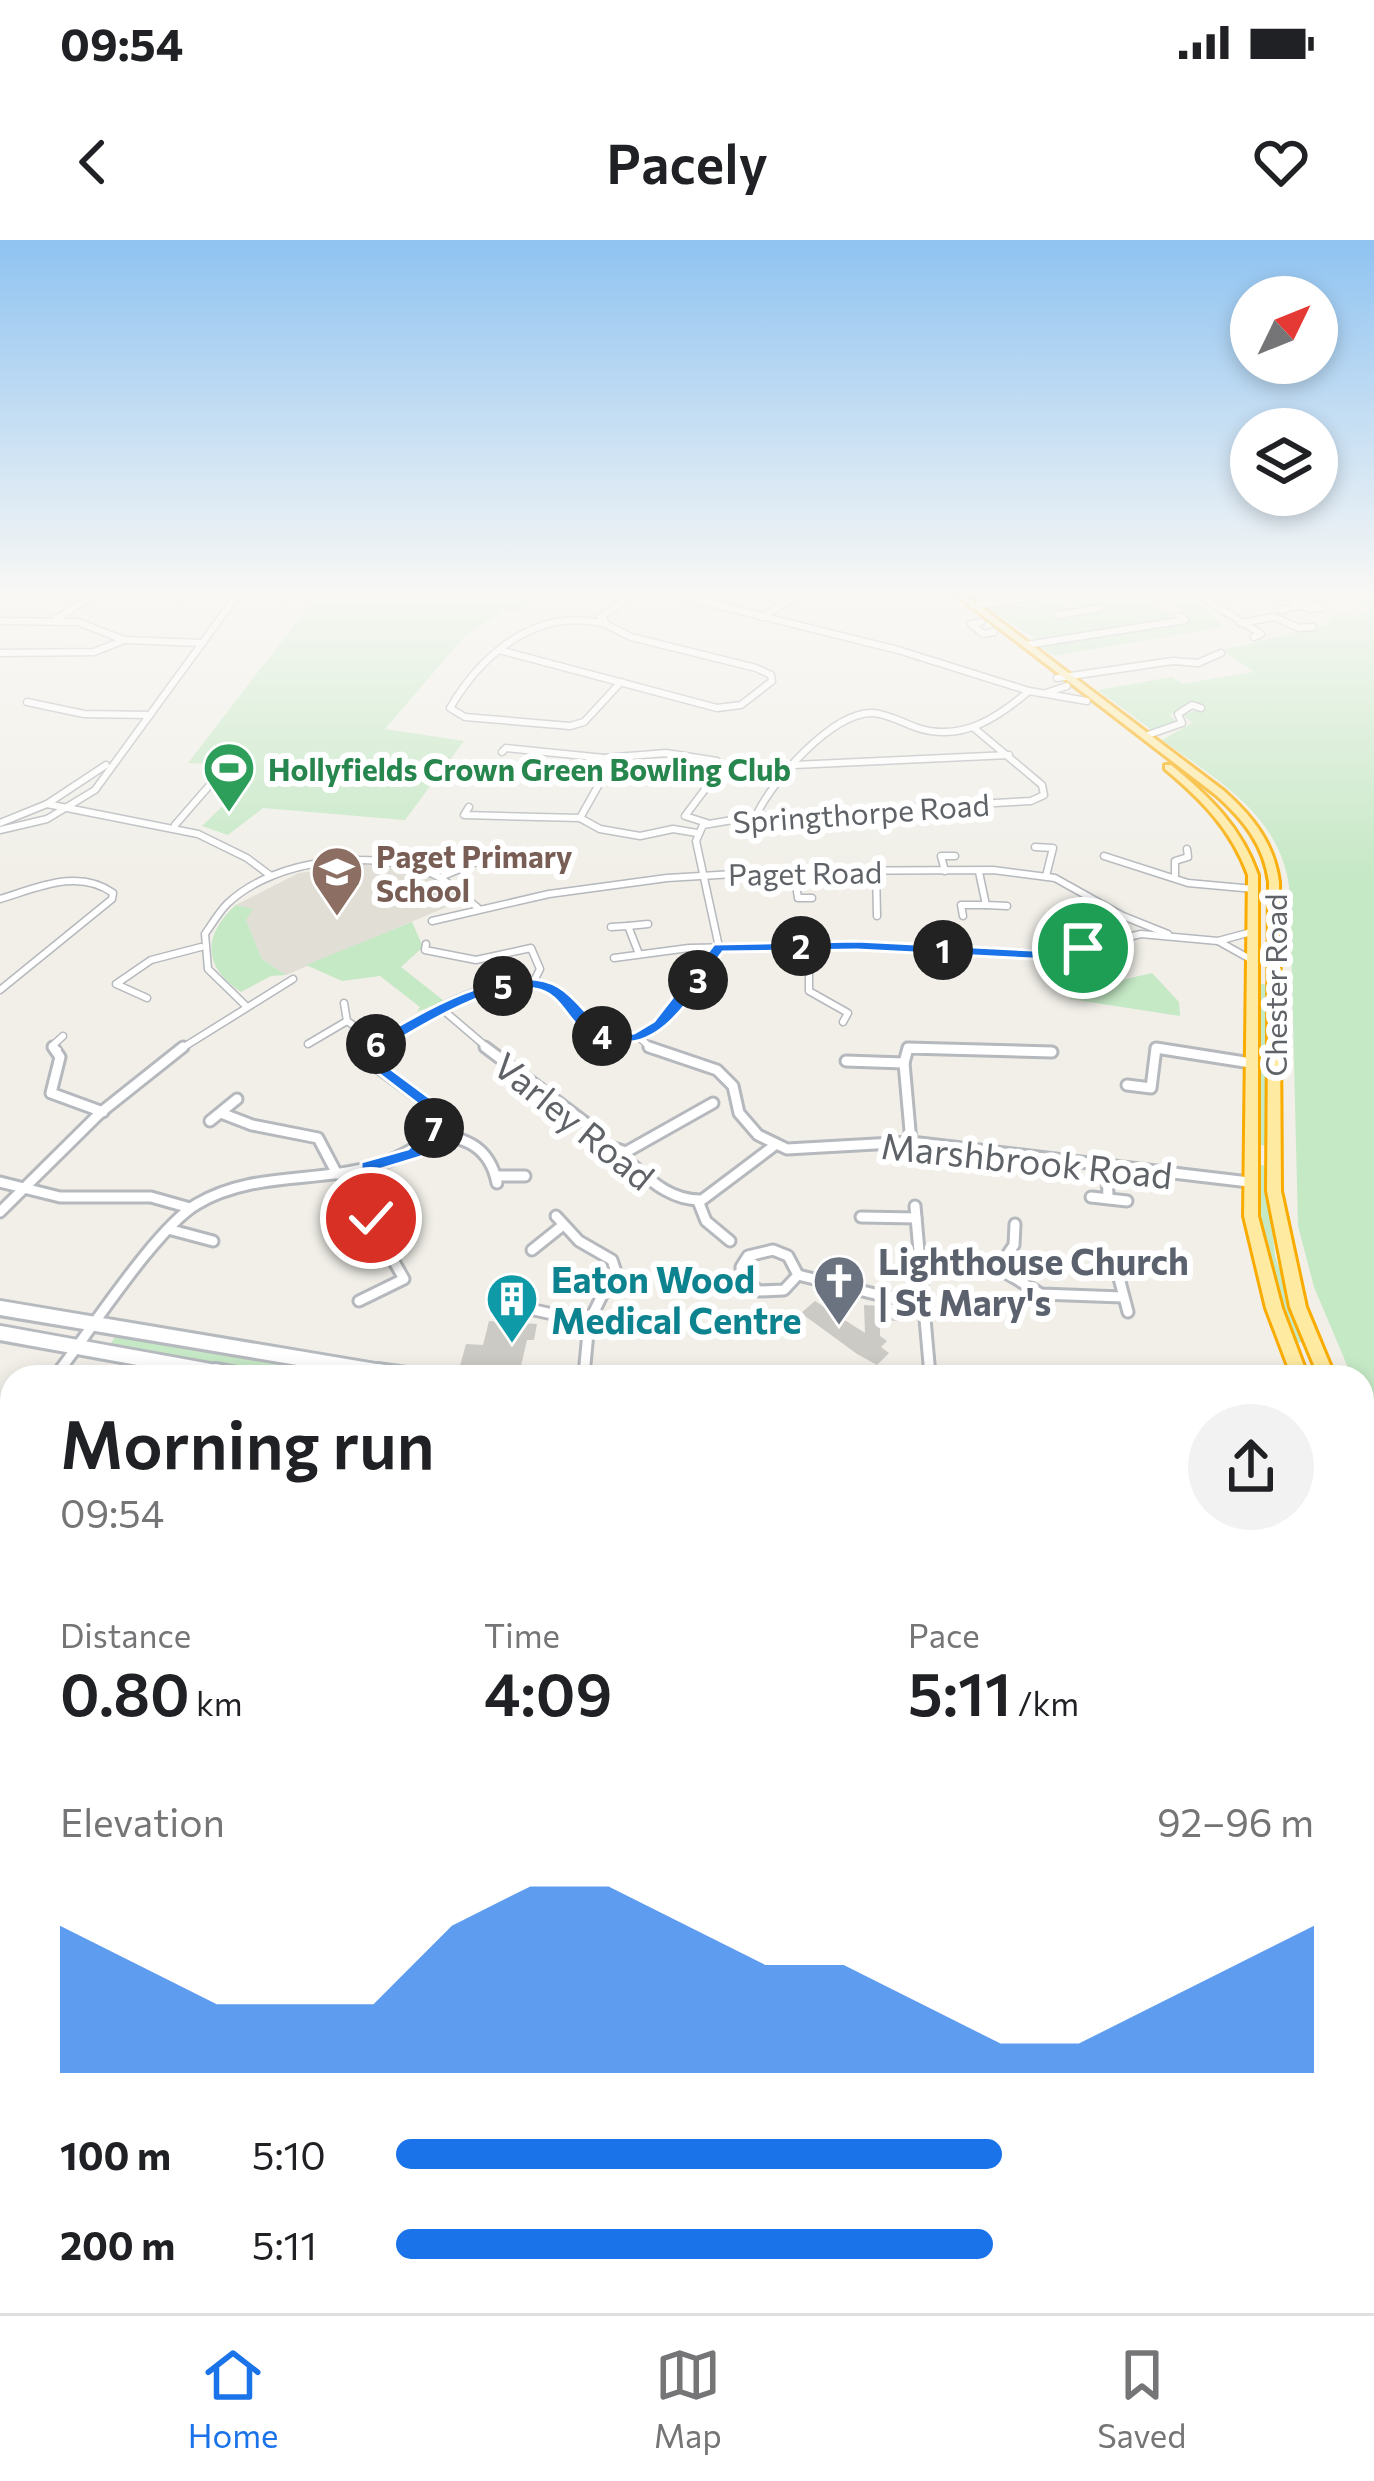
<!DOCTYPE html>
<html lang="en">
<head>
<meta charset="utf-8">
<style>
  :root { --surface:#fff; --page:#f2f2f2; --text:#202124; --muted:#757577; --line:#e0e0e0; --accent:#1a73e8 }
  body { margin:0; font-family:Commissioner,sans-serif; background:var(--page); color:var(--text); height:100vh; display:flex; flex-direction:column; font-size:45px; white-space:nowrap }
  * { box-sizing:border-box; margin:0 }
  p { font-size:39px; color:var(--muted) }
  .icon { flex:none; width:66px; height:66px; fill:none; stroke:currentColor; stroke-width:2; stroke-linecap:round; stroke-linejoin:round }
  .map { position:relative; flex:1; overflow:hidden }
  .details { position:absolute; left:0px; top:1125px; width:1374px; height:948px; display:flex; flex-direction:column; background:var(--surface); border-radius:36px 36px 0 0; box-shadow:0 6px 18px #0003 }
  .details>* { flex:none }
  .needle { width:78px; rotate:47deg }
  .fabs { position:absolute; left:1230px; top:36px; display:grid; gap:24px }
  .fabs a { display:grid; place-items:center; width:108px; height:108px; border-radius:50%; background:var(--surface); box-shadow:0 6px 18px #0003; font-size:60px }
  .pin { position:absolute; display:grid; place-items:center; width:102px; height:102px; color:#fff; margin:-51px; border:6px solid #fff; border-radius:50%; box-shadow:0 3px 12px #0007 }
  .km { position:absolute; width:60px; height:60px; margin:-30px; border-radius:50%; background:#222; color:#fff; font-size:33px; line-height:60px; text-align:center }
  .round { display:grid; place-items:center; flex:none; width:126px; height:126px; border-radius:63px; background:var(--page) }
  .overview { display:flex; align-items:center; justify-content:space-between; height:204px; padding:0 60px }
  h1 { font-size:66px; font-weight:600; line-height:90px }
  .metrics { display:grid; grid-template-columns:repeat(3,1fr); gap:18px; height:204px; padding:12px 60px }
  .metrics div { display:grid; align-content:center }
  .metrics b { font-size:60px; font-weight:600 }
  .metrics small { font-size:33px; font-weight:400 }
  .metrics p { font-size:33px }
  .chart { height:336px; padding:24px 60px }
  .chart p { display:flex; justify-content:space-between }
  .chart svg { width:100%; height:216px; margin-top:12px; fill:var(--accent); opacity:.7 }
  ul { padding:0 60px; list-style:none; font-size:39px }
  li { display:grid; grid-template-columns:192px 144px 1fr; align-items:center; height:90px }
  li i { height:30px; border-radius:15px; background:var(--accent) }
  .status { display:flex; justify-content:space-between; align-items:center; height:84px; padding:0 60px; background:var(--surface); direction:ltr }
  .status svg { height:33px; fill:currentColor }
  header { display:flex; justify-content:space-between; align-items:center; height:156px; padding:0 60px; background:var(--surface); font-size:54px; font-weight:600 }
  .dock { display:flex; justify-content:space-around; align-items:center; height:168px; border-top:3px solid var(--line); background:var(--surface); font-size:33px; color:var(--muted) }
  .dock a { display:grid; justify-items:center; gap:6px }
  .dock .current { color:var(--accent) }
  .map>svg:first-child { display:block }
  .industrial { fill:#e0deda }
  .education { fill:#e1ded6 }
  .green { fill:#c5e8c5 }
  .building { fill:#cccac5 }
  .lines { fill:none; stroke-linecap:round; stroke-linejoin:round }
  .minor-far2-casing { stroke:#b5b8bc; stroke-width:9 }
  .minor-far1-casing { stroke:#b5b8bc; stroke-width:15 }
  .minor-casing { stroke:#b5b8bc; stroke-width:16 }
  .secondary-far1-casing { stroke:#b6babf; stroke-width:20 }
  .secondary-casing { stroke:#b6babf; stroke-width:22 }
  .trunk-casing { stroke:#f9ab00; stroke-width:6 }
  .minor-far2 { stroke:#fff; stroke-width:6 }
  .minor-far1 { stroke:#fff; stroke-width:9 }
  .minor { stroke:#fff; stroke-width:10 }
  .secondary-far1 { stroke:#fff; stroke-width:14 }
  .secondary { stroke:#fff; stroke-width:16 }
  .trunk { fill:#feeaa1; fill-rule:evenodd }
  .route { fill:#1a73e8; stroke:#fff; stroke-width:3 }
  .labels { text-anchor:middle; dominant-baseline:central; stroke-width:12; stroke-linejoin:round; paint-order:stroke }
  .far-leisure-label { font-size:30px; font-weight:bold; fill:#27864d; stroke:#fff; text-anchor:start }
  .far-street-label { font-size:30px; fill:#5f6368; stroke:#fff }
  .far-education-label { font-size:30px; font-weight:bold; fill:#785e54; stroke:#fff; text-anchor:start }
  .street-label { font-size:36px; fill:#5f6368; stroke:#fff }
  .worship-label { font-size:36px; font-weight:bold; fill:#5b616d; stroke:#fff; text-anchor:start }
  .culture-label { font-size:36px; font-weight:bold; fill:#0d838f; stroke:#fff; text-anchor:start }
</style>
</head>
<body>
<div class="status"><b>09:54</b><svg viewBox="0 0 49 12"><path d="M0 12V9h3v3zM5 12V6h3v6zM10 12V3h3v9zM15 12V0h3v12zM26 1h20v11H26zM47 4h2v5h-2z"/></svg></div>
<header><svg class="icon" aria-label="back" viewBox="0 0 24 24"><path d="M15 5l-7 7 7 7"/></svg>Pacely<svg class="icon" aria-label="heart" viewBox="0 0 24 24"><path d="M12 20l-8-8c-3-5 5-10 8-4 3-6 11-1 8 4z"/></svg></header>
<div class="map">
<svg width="1374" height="2073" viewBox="0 0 1374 2073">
  <rect width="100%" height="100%" fill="#f1efe8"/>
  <polygon class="industrial" points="1362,1650 1374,1653 1374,2073 727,2073 710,2061 1362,2061"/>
  <polygon class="education" points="363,624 420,632 438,640 463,660 286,735 262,719 246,680 252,669 236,665 299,633"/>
  <g class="green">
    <polygon points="321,350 550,350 515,372 504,370 464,397 385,489 464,501 405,580 263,568 228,595 202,586 235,554 254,526 188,523"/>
    <polygon points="1086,350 1112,350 1111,357 1120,364 1140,361 1131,353 1154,350 1166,360 1150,363 1174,377 1038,401 986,366 1045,357 1073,370 1102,370 1082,369 1062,357"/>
    <path d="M1160 350C1192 350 1204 364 1223 387L1054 416 1041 407 1190 380Z"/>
    <path d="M1328 350H1374V1163L1362 1152V1137H1352L1314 1047 1298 986 1290 656C1285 578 1220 542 1162 500L1192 483 1183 475 1205 467 1191 462 1170 475 1177 482 1153 491 1098 450 1172 437 1182 444 1254 432 1222 410 1331 384 1325 379 1344 373 1353 376 1372 369Z"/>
    <path d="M236 665 253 669 246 680 262 719 286 735 271 736 241 752C202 727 203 694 236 665Z"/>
    <polygon points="412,682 423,707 401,727 444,761 417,772 420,767 380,736 342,741 306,725"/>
    <polygon points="1152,733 1179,762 1180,776 1070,759 1071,752"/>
    <polygon points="1257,743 1269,745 1267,906 1255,904"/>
    <polygon points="1256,924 1266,926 1275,1016 1305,1103 1294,1102 1266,1021"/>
    <polygon points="115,1097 341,1134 341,1137 273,1137 108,1107"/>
  </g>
  <g class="building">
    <polygon points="815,1061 865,1093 864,1065 900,1067 901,1081 880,1080 880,1096 887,1101 881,1107 889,1113 877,1125 857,1114 801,1073"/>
    <polygon points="489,1081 537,1084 534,1100 527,1100 520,1130 460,1126 466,1104 483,1105"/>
    <polygon points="974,2061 1137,2061 1137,2073 973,2073"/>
  </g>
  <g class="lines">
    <g class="minor-far2-casing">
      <g id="minor-far2">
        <polyline points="657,350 898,410 1029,451 1087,461"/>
        <polyline points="1117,350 1127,358"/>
        <polyline points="1191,350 1261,394 1254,397"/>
        <polyline points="1273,350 1322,368 1309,369 1292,360"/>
        <polyline points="0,354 72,350"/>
        <polyline points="284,358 293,350"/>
        <polyline points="179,359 186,350"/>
        <polyline points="974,366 1072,350"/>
        <polyline points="1281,370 1302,365"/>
        <polyline points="1059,375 1100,368"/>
        <polyline points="600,377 641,350"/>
        <polyline points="762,377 806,350"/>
        <polyline points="56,379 102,350"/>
        <polyline points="0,381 78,382 124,400 203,403"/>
        <polyline points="981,382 971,384 983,394 994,392"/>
        <polyline points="1240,383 1274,377 1299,388 1313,387"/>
        <path d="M605 384C538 367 483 412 450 468L465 477 570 486 584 482 621 442"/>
        <polyline points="1026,405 1185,380 1179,376"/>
        <polyline points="499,410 717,468 741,465 772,441 771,435 756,428 631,397 605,384 603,375"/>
        <polyline points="0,413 94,412 124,400"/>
        <polyline points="1057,438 1173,421 1198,423 1221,413"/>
        <polyline points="1046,453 1067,446"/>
        <polyline points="27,462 84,474 150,475"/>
        <polyline points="1145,496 1182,483 1178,474 1192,465 1201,468"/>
        <polyline points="502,512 506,508 604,518 666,513 717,521 721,528 685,576 707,583"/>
        <polyline points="794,525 1009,515"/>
        <polyline points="47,564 198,594 247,618 271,636"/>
        <polyline points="469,567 464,575 580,578 600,589 640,596 673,589 697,593"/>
        <path d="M756 576C771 542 833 471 873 473 888 474 903 483 918 488 962 502 997 478 1029 451"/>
        <polyline points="580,578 607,530 604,518"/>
        <polyline points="0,583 47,564 106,525"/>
        <polyline points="175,585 222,531"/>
        <polyline points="0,590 47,579 95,550 241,350"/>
        <polyline points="1035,607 1053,608 1046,636"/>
        <polyline points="1104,616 1188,643 1254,649"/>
        <polyline points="876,630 877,676"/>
        <polyline points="794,631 798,658 812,658"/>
        <polyline points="945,631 941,616 955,616"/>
        <polyline points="979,632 986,665 1007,666"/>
        <polyline points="1175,635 1175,621 1188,617 1187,609"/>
        <polyline points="443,636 481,620 543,617 546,623"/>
        <path d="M0 659C37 648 78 628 113 653L112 659 0 750"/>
        <polyline points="963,676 961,665 986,665"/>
        <polyline points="432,681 549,654 667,638 786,631 993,630 1055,638 1123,676 1168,694"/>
        <polyline points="628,686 648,684"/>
        <polyline points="611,687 628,686 639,714"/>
        <polyline points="1102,700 1105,666"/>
        <polyline points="1218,701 1252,720"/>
        <polyline points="426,704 425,710 476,720 531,708 540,729 533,743"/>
        <polyline points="809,706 809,751 848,773 843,782"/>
        <polyline points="719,707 696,601 703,585 756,576 1031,561 1044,555 1042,545 974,488"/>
        <polyline points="614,718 689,708 843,705 1056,714 1141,694 1218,701 1255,691"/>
        <polyline points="147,758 116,744 151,720 201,707"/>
        <polyline points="344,763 347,781 378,802"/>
        <path d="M245 765 208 729 205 694C212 684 219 672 227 664 276 617 373 609 433 634 449 641 464 657 478 668"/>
        <polyline points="442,769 490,810"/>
        <polyline points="639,797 653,810"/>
        <polyline points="308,804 347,781"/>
        <polyline points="58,810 52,806 63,796"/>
        <polyline points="179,810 293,739"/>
        <path d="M374 810 378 802C421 777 480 738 532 743 557 745 564 766 581 782 638 835 692 751 719 707"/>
        <polyline points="908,810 964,810"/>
        <polyline points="1156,810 1166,810"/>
      </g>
    </g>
    <g class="minor-far1-casing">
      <g id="minor-far1">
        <polyline points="53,807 60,817 51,853 103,872"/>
        <polyline points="485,807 599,893 604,905 626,912"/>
        <polyline points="649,807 717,830 733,846 739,873 758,895 787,909 911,902 1249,942"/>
        <polyline points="846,821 904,823"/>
        <polyline points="1127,845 1151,848 1156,808 1251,823"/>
        <polyline points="221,873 252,885 318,898 337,934"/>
        <polyline points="210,881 237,859"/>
        <path d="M433 894C467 897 490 908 497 943"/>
        <polyline points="911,902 904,823 908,808 1052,812"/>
        <path d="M626 912 624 918C648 938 669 961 702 960L775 905"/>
        <polyline points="626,912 713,863"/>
        <polyline points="1107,924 1108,958"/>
        <polyline points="496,936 525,936"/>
        <polyline points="0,942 60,957 151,957 190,968"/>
        <polyline points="1091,957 1127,961"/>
        <polyline points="698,961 706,981 730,1001"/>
        <polyline points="915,966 930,1135"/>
        <polyline points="0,972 100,873 183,807"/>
        <polyline points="556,976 579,1001 612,1020 615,1029 589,1082 584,1135"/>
        <polyline points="861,977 916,978"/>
        <polyline points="168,989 213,1001"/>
        <polyline points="532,1010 562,986"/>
        <polygon points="773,1010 788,1016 798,1035 784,1050 759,1051 742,1037 741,1027 748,1016"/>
        <polyline points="921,1021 998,1028 1014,1005 1015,984"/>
        <polyline points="998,1028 1041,1054 1122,1057"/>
        <polyline points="798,1035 887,1057 922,1059"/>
        <polyline points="1119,1038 1128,1072"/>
        <polyline points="359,1061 404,1039 373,985 368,927"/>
        <polyline points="516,1066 589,1082"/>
        <path d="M56 1135C89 1093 156 988 197 964 271 920 361 957 433 894L432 867 375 825V807"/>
      </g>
    </g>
    <g class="minor-casing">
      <g id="minor">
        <polyline points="930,1132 930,1137"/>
        <polyline points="55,1137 59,1132"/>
        <polyline points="584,1137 584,1132"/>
        <polyline points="0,1209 12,1211"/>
        <polyline points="1362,1519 1374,1520"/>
      </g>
    </g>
    <g class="secondary-far1-casing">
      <g id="secondary-far1">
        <polyline points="0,1068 399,1135"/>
        <polyline points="0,1093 232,1135"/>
      </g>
    </g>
    <g class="secondary-casing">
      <g id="secondary">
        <polyline points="216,1132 243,1137"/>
        <polyline points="377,1132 413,1137"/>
      </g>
    </g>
    <g class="trunk-casing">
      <g id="trunk">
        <path d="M950 350H959L1224 551C1252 576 1274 603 1279 642L1281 951 1306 1067 1335 1137H1319L1290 1067 1267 951 1269 642C1264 605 1244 580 1216 555Z"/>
        <path d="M1165 525H1171C1210 557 1241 587 1258 635V976L1282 1068 1308 1137H1292L1266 1068 1244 976 1248 635C1231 589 1202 560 1165 529Z"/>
        <polygon points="1362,1170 1374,1178 1374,1196 1362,1188"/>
        <polygon points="1374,1220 1374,1234 1362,1238 1362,1224"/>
        <polygon points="1362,1276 1368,1279 1374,1292 1374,1322 1368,1320 1362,1306"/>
      </g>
    </g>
    <use href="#minor-far2" class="minor-far2"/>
    <use href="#minor-far1" class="minor-far1"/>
    <use href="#minor" class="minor"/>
    <use href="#secondary-far1" class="secondary-far1"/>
    <use href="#secondary" class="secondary"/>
    <use href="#trunk" class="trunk"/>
  </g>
  <linearGradient id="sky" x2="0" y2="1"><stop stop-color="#8fc3f1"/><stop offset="0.55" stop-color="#f9f8f5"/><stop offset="1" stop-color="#f9f8f5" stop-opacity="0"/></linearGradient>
  <rect width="1374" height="641" fill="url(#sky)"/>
  <path class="route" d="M857 701 1032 710 1083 704 1090 708 1032 719 857 710 723 712C696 748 663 817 608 800 600 798 589 796 583 791 565 777 560 753 535 749 492 741 420 787 383 809V823L437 863 442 894 421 917 378 930 383 945 380 978 371 985 362 978 361 922 408 909 425 892 423 868 367 825 369 803C412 777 510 717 559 747 587 764 595 799 634 793L654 781 714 704Z"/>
  <defs>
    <g id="stadium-pin" transform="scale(2.7)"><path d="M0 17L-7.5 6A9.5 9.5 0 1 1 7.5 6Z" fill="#2e9e5b" stroke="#fff"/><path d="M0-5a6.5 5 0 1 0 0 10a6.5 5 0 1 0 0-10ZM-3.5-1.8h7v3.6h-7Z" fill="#fff"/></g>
    <g id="school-pin" transform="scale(2.7)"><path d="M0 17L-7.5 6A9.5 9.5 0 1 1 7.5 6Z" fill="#8d6e63" stroke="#fff"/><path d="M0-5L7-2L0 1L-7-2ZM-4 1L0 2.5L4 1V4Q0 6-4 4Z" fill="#fff"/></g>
    <g id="church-pin" transform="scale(2.7)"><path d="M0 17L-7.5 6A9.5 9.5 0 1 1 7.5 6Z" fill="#6b7280" stroke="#fff"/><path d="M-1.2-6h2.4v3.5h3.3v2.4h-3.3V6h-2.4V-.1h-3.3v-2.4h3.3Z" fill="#fff"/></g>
    <g id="building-pin" transform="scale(2.7)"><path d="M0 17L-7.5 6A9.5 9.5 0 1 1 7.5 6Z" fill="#0f9aa8" stroke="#fff"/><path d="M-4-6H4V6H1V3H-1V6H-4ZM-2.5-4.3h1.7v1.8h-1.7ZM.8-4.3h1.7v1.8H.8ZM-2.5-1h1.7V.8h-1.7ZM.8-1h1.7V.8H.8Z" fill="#fff"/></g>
  </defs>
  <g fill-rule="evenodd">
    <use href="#stadium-pin" x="229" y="528"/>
    <use href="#school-pin" x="337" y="632"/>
    <use href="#church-pin" x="839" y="1041"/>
    <use href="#building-pin" x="512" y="1059"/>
  </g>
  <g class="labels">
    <g class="far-leisure-label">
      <text x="268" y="528">Hollyfields Crown Green Bowling Club</text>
    </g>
    <g class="far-street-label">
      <text transform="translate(861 572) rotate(-4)">Springthorpe Road</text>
      <text transform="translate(805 632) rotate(-1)">Paget Road</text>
      <text transform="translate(1274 745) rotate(-90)">Chester Road</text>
    </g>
    <g class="far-education-label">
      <text x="376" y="615">Paget Primary<tspan x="376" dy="34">School</tspan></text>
    </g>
    <g class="street-label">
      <text transform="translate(575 880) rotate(39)">Varley Road</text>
      <text transform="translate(1027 919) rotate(6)">Marshbrook Road</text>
    </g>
    <g class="worship-label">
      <text x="878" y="1020">Lighthouse Church<tspan x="878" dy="41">| St Mary's</tspan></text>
    </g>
    <g class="culture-label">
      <text x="551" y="1038">Eaton Wood<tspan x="551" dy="41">Medical Centre</tspan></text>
    </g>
  </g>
</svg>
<div class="fabs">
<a><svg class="needle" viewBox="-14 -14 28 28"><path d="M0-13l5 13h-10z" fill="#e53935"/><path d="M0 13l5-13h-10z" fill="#757577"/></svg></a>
<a><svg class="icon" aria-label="layers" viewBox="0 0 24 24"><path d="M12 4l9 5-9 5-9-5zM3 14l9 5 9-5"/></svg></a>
</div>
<div class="pin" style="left:1083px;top:708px;background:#1e9e55"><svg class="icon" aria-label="arrive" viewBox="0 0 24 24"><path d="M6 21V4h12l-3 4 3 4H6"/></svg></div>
<div class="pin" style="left:371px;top:978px;background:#d93025"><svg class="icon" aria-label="check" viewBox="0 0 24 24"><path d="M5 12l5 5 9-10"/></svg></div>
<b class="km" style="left:943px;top:710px">1</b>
<b class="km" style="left:801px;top:706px">2</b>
<b class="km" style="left:698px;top:740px">3</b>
<b class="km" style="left:602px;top:796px">4</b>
<b class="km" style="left:503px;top:746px">5</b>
<b class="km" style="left:376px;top:804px">6</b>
<b class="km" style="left:434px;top:888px">7</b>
<section class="details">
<div class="overview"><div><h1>Morning run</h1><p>09:54</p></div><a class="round"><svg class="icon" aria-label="share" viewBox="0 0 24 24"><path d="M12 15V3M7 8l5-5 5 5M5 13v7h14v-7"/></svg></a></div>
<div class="metrics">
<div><p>Distance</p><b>0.80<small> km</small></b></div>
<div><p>Time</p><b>4:09</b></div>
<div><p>Pace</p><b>5:11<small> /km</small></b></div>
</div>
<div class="chart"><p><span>Elevation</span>92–96 m</p>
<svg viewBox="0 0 160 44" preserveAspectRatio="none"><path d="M0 44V14L10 22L20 30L30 30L40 30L50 14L60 6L70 6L80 14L90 22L100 22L110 30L120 38L130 38L140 30L150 22L160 14V44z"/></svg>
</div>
<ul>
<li><b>100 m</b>5:10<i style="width:66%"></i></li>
<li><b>200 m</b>5:11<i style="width:65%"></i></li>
</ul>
</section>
</div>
<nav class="dock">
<a class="current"><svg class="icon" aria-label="home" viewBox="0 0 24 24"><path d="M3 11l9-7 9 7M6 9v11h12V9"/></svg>Home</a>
<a><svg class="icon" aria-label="map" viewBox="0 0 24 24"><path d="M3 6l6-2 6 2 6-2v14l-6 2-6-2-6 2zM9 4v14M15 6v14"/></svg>Map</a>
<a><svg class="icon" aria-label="saved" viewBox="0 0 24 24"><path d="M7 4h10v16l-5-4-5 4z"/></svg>Saved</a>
</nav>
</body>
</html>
